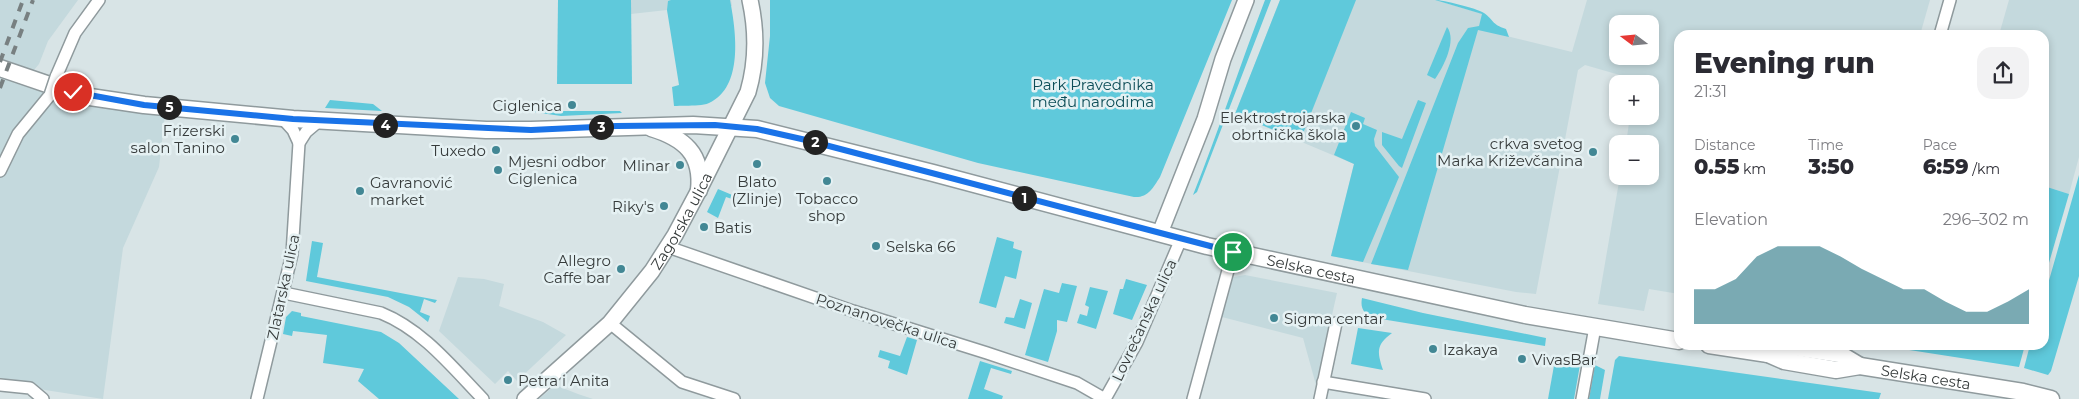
<!DOCTYPE html>
<html lang="en">
<head>
<meta charset="utf-8">
<style>
  :root { --surface:#fff; --page:#f2f2f3; --text:#2b2b33; --muted:#7c7c81; --accent:#428794 }
  body { margin:0; font-family:Montserrat,sans-serif; background:var(--page); color:var(--text); height:100vh; display:flex; flex-direction:column; font-size:19px; white-space:nowrap }
  * { box-sizing:border-box; margin:0 }
  p { font-size:16px; color:var(--muted) }
  .icon { flex:none; width:28px; height:28px; fill:none; stroke:currentColor; stroke-width:2; stroke-linecap:round; stroke-linejoin:round }
  .map { position:relative; flex:1; overflow:hidden }
  .details { position:absolute; left:1674px; top:30px; width:375px; height:320px; display:flex; flex-direction:column; background:var(--surface); border-radius:15px; box-shadow:0 2px 8px #0003 }
  .details>* { flex:none }
  .needle { width:32px; rotate:286deg }
  .fabs { position:absolute; left:1609px; top:15px; display:grid; gap:10px }
  .fabs a { display:grid; place-items:center; width:50px; height:50px; border-radius:10px; background:var(--surface); box-shadow:0 2px 8px #0003; font-size:25px }
  .pin { position:absolute; display:grid; place-items:center; width:42px; height:42px; color:#fff; margin:-21px; border:2px solid #fff; border-radius:50%; box-shadow:0 1px 5px #0007 }
  .km { position:absolute; width:25px; height:25px; margin:-12px; border-radius:50%; background:#222; color:#fff; font-size:14px; line-height:25px; text-align:center }
  .round { display:grid; place-items:center; flex:none; width:52px; height:52px; border-radius:15px; background:var(--page) }
  .headline { display:flex; align-items:center; justify-content:space-between; height:85px; padding:0 20px }
  h1 { font-size:28px; font-weight:800; line-height:38px }
  .figures { display:grid; grid-template-columns:repeat(3,1fr); gap:8px; height:85px; padding:5px 20px }
  .figures div { display:grid; align-content:center }
  .figures b { font-size:21px; font-weight:800 }
  .figures small { font-size:14px; font-weight:400 }
  .figures p { font-size:14px }
  .chart { height:140px; padding:10px 20px }
  .chart p { display:flex; justify-content:space-between }
  .chart svg { width:100%; height:90px; margin-top:5px; fill:var(--accent); opacity:.7 }
  .map>svg:first-child { display:block }
  .built { fill:#c4d9dd; fill-rule:evenodd }
  .green { fill:#5fc9db }
  .lines { fill:none; stroke-linecap:round; stroke-linejoin:round }
  .minor-casing { stroke:#8f9a9d; stroke-width:14 }
  .tertiary-casing { stroke:#8f9a9d; stroke-width:18 }
  .secondary-casing { stroke:#8f9a9d; stroke-width:19 }
  .minor { stroke:#fff; stroke-width:11 }
  .tertiary { stroke:#fff; stroke-width:15 }
  .secondary { stroke:#fff; stroke-width:16 }
  .rail { stroke:#788081; stroke-width:4; stroke-dasharray:9 9; stroke-linecap:butt }
  .minor-bridge-casing { stroke:#8f9a9d; stroke-width:14; stroke-linecap:butt }
  .minor-bridge { stroke:#fff; stroke-width:11 }
  .route-casing { stroke:#fff; stroke-width:10 }
  .route { stroke:#1a73e8; stroke-width:6 }
  .poi-dot { fill:#428794; stroke:#e5f1f3; stroke-width:2 }
  .labels { text-anchor:middle; dominant-baseline:central; stroke-width:5; stroke-linejoin:round; paint-order:stroke }
  .park-label { font-size:15px; fill:#0c4d57; stroke:#e5f1f3 }
  .poi-label { font-size:15px; fill:#373c3c; stroke:#e5f1f3; text-anchor:end }
  .street-label { font-size:15px; fill:#373c3c; stroke:#e5f1f3 }
</style>
</head>
<body>
<div class="map">
<svg width="2079" height="399" viewBox="0 0 2079 399">
  <rect width="100%" height="100%" fill="#d8e4e6"/>
  <g class="built">
    <polygon points="0,0 78,0 48,41 39,64 34,70 0,58"/>
    <polygon points="631,0 731,0 732,6 669,18 667,10 631,14"/>
    <path d="M1280 0H1435L1483 14 1478 29 1572 52 1587 0H1930L1920 35H1679V294L1649 289 1644 311 1598 304 1620 176H1650V144H1626L1630 116H1650V84H1636L1637 80 1585 65 1578 70 1536 294 1516 292 1331 256 1354 164 1235 114ZM1618 24H1650V56H1618Z"/>
    <polygon points="2009,0 2079,0 2079,157 2069,194 2044,186 2044,35 1999,35"/>
    <polygon points="0,78 60,98 94,106 124,111 165,115 159,167 123,248 103,399 0,383"/>
    <polygon points="1245,275 1337,293 1316,385 1303,338 1222,317 1226,287 1234,277"/>
    <polygon points="458,277 484,279 504,284 499,306 543,322 566,335 517,381 508,371 495,384 439,331"/>
    <polygon points="555,385 578,394 593,399 539,399"/>
  </g>
  <g class="green">
    <polygon points="558,0 631,0 632,84 557,84"/>
    <path d="M671 0H730C736 31 744 87 709 103 700 107 684 105 674 106L672 87 679 85 667 10 668 1Z"/>
    <path d="M770 0H1232L1160 177C1153 188 1148 198 1134 197L978 163 779 106 770 98 765 83 770 36Z"/>
    <path d="M1265 0H1271L1197 192 1193 195C1219 130 1240 65 1265 0Z"/>
    <polygon points="1280,0 1356,0 1300,141 1235,114"/>
    <path d="M1435 0C1443 0 1476 8 1484 13 1494 20 1491 24 1506 29L1509 37 1478 30 1408 270 1371 264 1458 43 1468 28 1479 26 1482 14Z"/>
    <path d="M1447 27C1457 40 1444 66 1435 79L1427 75Z"/>
    <polygon points="330,100 373,104 382,111 325,108"/>
    <polygon points="1418,100 1426,103 1402,168 1399,166 1382,145 1382,132 1402,139"/>
    <polygon points="535,111 620,111 622,113 561,116 534,112"/>
    <polygon points="1351,112 1365,118 1363,124 1377,130 1374,139 1375,146 1399,177 1363,262 1331,256 1354,164 1334,155"/>
    <polygon points="2079,175 2079,276 2051,371 2048,375 2024,368 2030,345 2044,345 2044,298"/>
    <polygon points="2044,186 2069,194 2044,280"/>
    <polygon points="718,189 737,197 735,200 726,197 718,218 707,212"/>
    <polygon points="997,237 1014,242 1013,248 1022,251 1016,279 1005,276 996,308 979,303"/>
    <polygon points="312,241 323,243 317,277 437,300 435,303 424,299 420,312 430,316 428,322 409,307 388,297 306,281"/>
    <polygon points="1126,279 1147,285 1132,320 1113,314 1120,289 1123,289"/>
    <polygon points="1062,283 1077,286 1067,322 1057,320 1057,331 1048,362 1025,355 1044,289 1059,293"/>
    <polygon points="1090,287 1108,291 1096,329 1077,323 1080,314 1087,316 1089,307 1085,305"/>
    <path d="M1362 298 1423 313 1546 338 1545 346 1375 318C1364 314 1360 309 1362 298Z"/>
    <polygon points="1020,299 1032,303 1025,329 1004,323 1006,317 1014,318"/>
    <polygon points="292,311 301,313 301,316 381,332 399,343 459,399 379,399 358,381 364,369 323,363 327,335 293,331 292,336 283,334 286,317"/>
    <path d="M1358 328 1392 333C1376 345 1377 351 1383 370L1351 364Z"/>
    <polygon points="907,337 917,340 907,375 888,368 890,361 878,357 880,350 900,356"/>
    <polygon points="1877,345 2025,345 2019,367"/>
    <polygon points="1619,356 1881,393 1879,399 1608,399 1615,360"/>
    <polygon points="1555,360 1580,365 1574,399 1548,399"/>
    <polygon points="980,361 1012,371 1011,374 991,368 984,389 1003,396 1002,399 968,399"/>
    <polygon points="1595,365 1605,370 1600,399 1589,399"/>
  </g>
  <g class="lines">
    <g class="minor-casing">
      <g id="minor">
        <polyline points="1940,35 1950,0"/>
        <polyline points="56,77 75,33 99,0"/>
        <polyline points="283,119 293,130 299,143"/>
        <polyline points="0,171 18,134 50,95"/>
        <polyline points="668,247 853,311 987,353 1077,383 1105,399"/>
        <path d="M284 293 381 313C423 330 452 367 483 399"/>
        <polyline points="610,323 682,382 734,399"/>
        <polyline points="1323,382 1425,399"/>
        <polyline points="0,385 30,388 43,399"/>
        <polyline points="257,399 292,254 299,143 306,132 319,121"/>
        <polyline points="1105,399 1137,342 1181,239"/>
        <polyline points="1193,399 1233,252"/>
        <polyline points="1320,399 1336,323"/>
        <polyline points="1582,399 1595,327"/>
      </g>
    </g>
    <g class="tertiary-casing">
      <g id="tertiary">
        <polyline points="1160,233 1205,119 1223,59 1246,0"/>
        <path id="s1" d="M525 399 610 323 652 271 675 235 699 190 748 92C757 61 757 32 750 0"/>
      </g>
    </g>
    <g class="secondary-casing">
      <g id="secondary">
        <path id="s2" d="M0 68 73 93 90 97 144 105 293 119 486 130H531L693 125 757 129 933 173 1207 246 1525 315 1679 341"/>
        <path d="M651 128C684 138 703 154 699 190"/>
        <path id="s3" d="M1709 345 1768 354 1784 361 1836 370 1860 366 2023 392 2051 399"/>
        <polyline points="1768,354 1787,346 1840,354 1860,366"/>
      </g>
    </g>
    <use href="#minor" class="minor"/>
    <use href="#tertiary" class="tertiary"/>
    <use href="#secondary" class="secondary"/>
    <g class="rail">
      <polyline points="0,62 23,0"/>
      <polyline points="0,88 33,0"/>
    </g>
    <g class="minor-bridge-casing">
      <polyline id="minor-bridge" points="50,95 56,77"/>
    </g>
    <use href="#minor-bridge" class="minor-bridge"/>
  </g>
  <g class="lines">
    <g class="route-casing">
      <polyline id="route" points="73,92 144,105 293,119 531,130 616,126 715,125 757,129 806,140 1233,252"/>
    </g>
    <use href="#route" class="route"/>
  </g>
  <g class="poi-dot">
    <circle cx="572" cy="105" r="5"/>
    <circle cx="1356" cy="126" r="5"/>
    <circle cx="235" cy="139" r="5"/>
    <circle cx="496" cy="150" r="5"/>
    <circle cx="1593" cy="152" r="5"/>
    <circle cx="757" cy="164" r="5"/>
    <circle cx="680" cy="165" r="5"/>
    <circle cx="498" cy="170" r="5"/>
    <circle cx="827" cy="181" r="5"/>
    <circle cx="360" cy="191" r="5"/>
    <circle cx="664" cy="206" r="5"/>
    <circle cx="704" cy="227" r="5"/>
    <circle cx="876" cy="246" r="5"/>
    <circle cx="621" cy="269" r="5"/>
    <circle cx="1274" cy="318" r="5"/>
    <circle cx="1433" cy="349" r="5"/>
    <circle cx="1522" cy="359" r="5"/>
    <circle cx="508" cy="380" r="5"/>
  </g>
  <g class="labels">
    <g class="park-label">
      <text x="1093" y="84">Park Pravednika<tspan x="1093" dy="17">među narodima</tspan></text>
    </g>
    <g class="poi-label">
      <text x="562" y="105">Ciglenica</text>
      <text x="1346" y="117">Elektrostrojarska<tspan x="1346" dy="17">obrtnička škola</tspan></text>
      <text x="225" y="130">Frizerski<tspan x="225" dy="17">salon Tanino</tspan></text>
      <text x="1583" y="143">crkva svetog<tspan x="1583" dy="17">Marka Križevčanina</tspan></text>
      <text x="486" y="150">Tuxedo</text>
      <text x="508" y="161" text-anchor="start">Mjesni odbor<tspan x="508" dy="17">Ciglenica</tspan></text>
      <text x="670" y="165">Mlinar</text>
      <text x="757" y="181" text-anchor="middle">Blato<tspan x="757" dy="17">(Zlinje)</tspan></text>
      <text x="370" y="182" text-anchor="start">Gavranović<tspan x="370" dy="17">market</tspan></text>
      <text x="827" y="198" text-anchor="middle">Tobacco<tspan x="827" dy="17">shop</tspan></text>
      <text x="654" y="206">Riky's</text>
      <text x="714" y="227" text-anchor="start">Batis</text>
      <text x="886" y="246" text-anchor="start">Selska 66</text>
      <text x="611" y="260">Allegro<tspan x="611" dy="17">Caffe bar</tspan></text>
      <text x="1284" y="318" text-anchor="start">Sigma centar</text>
      <text x="1443" y="349" text-anchor="start">Izakaya</text>
      <text x="1532" y="359" text-anchor="start">VivasBar</text>
      <text x="518" y="380" text-anchor="start">Petra i Anita</text>
    </g>
    <g class="street-label">
      <text stroke="none"><textPath href="#s1" startOffset="239">Zagorska ulica</textPath></text>
      <text stroke="none"><textPath href="#s2" startOffset="1335">Selska cesta</textPath></text>
      <text transform="translate(283 287) rotate(-78)">Zlatarska ulica</text>
      <text transform="translate(1144 320) rotate(-65)">Lovrečanska ulica</text>
      <text transform="translate(887 321) rotate(18)">Poznanovečka ulica</text>
      <text stroke="none"><textPath href="#s3" startOffset="221">Selska cesta</textPath></text>
    </g>
  </g>
</svg>
<div class="fabs">
<a><svg class="needle" viewBox="-14 -14 28 28"><path d="M0-13l5 13h-10z" fill="#e53935"/><path d="M0 13l5-13h-10z" fill="#7c7c81"/></svg></a>
<a>+</a>
<a>−</a>
</div>
<div class="pin" style="left:1233px;top:252px;background:#1e9e55"><svg class="icon" aria-label="arrive" viewBox="0 0 24 24"><path d="M6 21V4h12l-3 4 3 4H6"/></svg></div>
<div class="pin" style="left:73px;top:92px;background:#d93025"><svg class="icon" aria-label="check" viewBox="0 0 24 24"><path d="M5 12l5 5 9-10"/></svg></div>
<b class="km" style="left:1024px;top:198px">1</b>
<b class="km" style="left:815px;top:142px">2</b>
<b class="km" style="left:601px;top:127px">3</b>
<b class="km" style="left:385px;top:125px">4</b>
<b class="km" style="left:169px;top:107px">5</b>
<section class="details">
<div class="headline"><div><h1>Evening run</h1><p>21:31</p></div><a class="round"><svg class="icon" aria-label="share" viewBox="0 0 24 24"><path d="M12 15V3M7 8l5-5 5 5M5 13v7h14v-7"/></svg></a></div>
<div class="figures">
<div><p>Distance</p><b>0.55<small> km</small></b></div>
<div><p>Time</p><b>3:50</b></div>
<div><p>Pace</p><b>6:59<small> /km</small></b></div>
</div>
<div class="chart"><p><span>Elevation</span>296–302 m</p>
<svg viewBox="0 0 160 44" preserveAspectRatio="none"><path d="M0 44V27L10 27L20 22L30 11L40 6L50 6L60 6L70 11L80 17L90 22L100 27L110 27L120 33L130 38L140 38L150 33L160 27V44z"/></svg>
</div>
</section>
</div>
</body>
</html>
